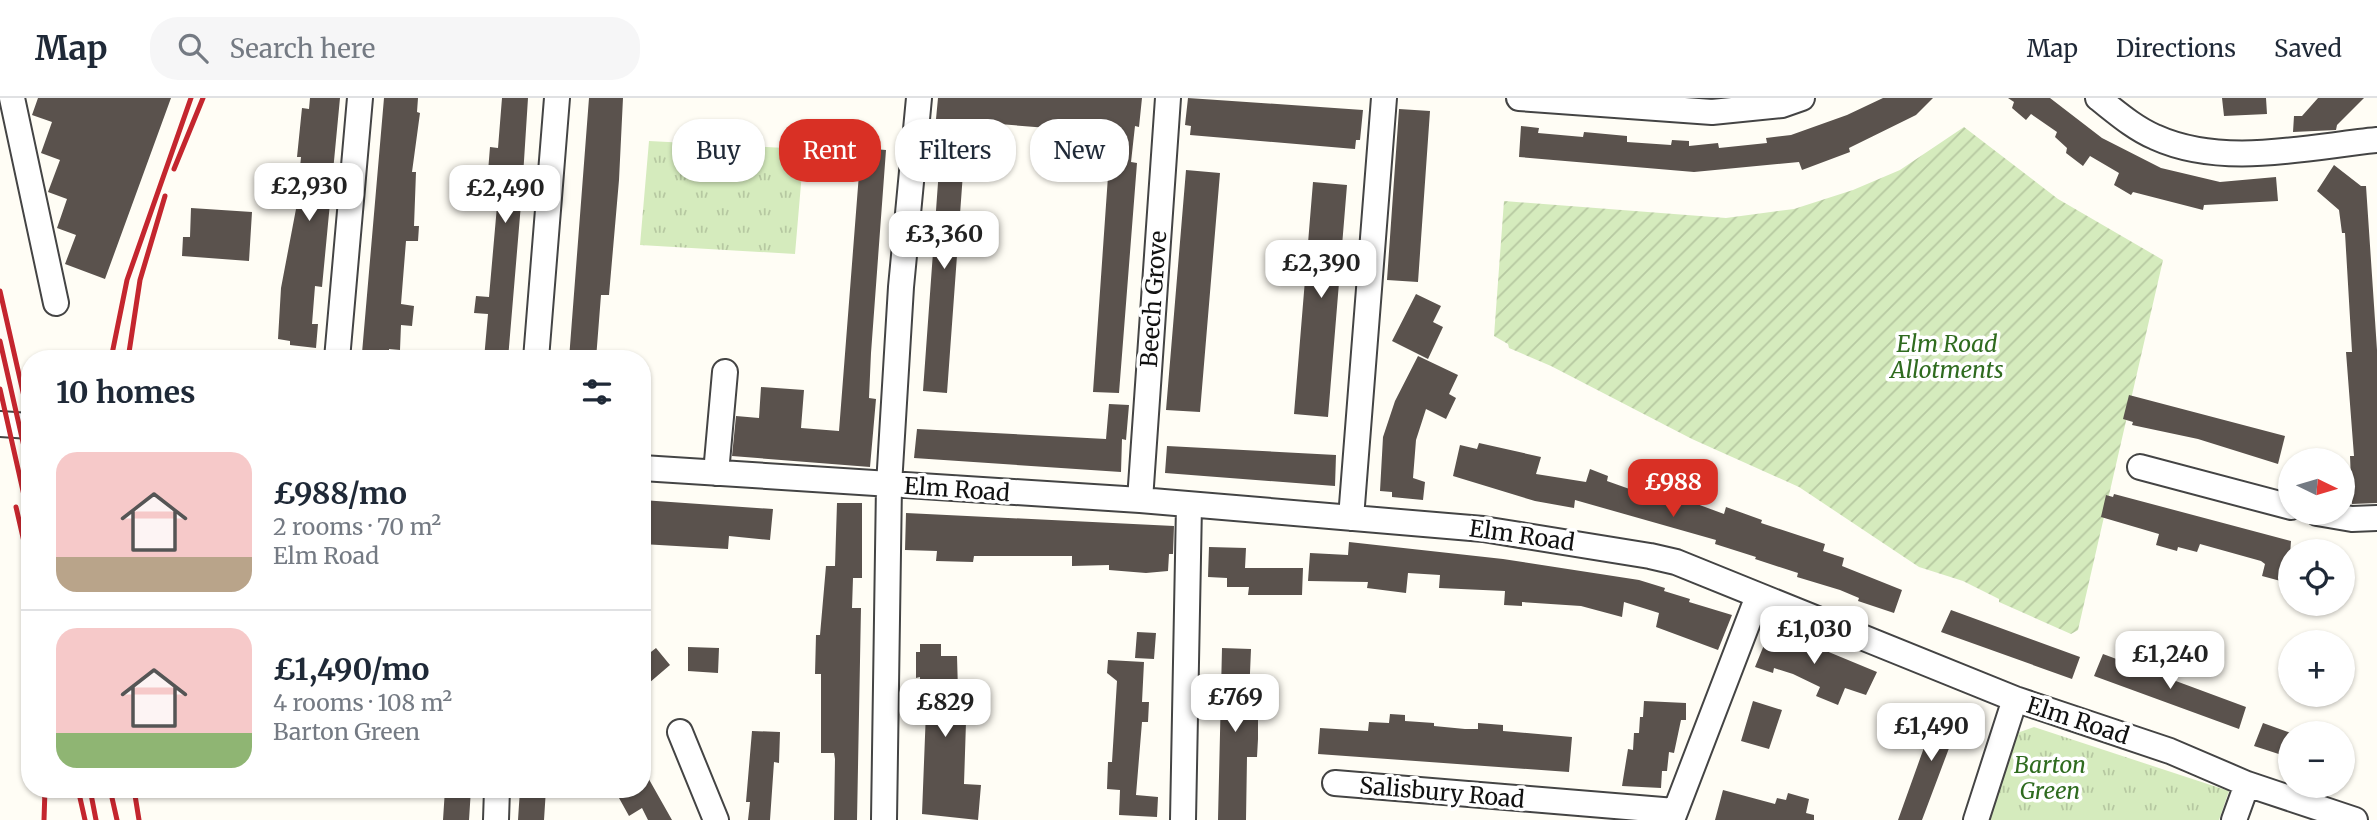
<!DOCTYPE html>
<meta charset="utf-8">
<style>
:root{--surface:#fff;--page:#f6f6f7;--text:#1f2937;--muted:#747a83;--line:#e0e1e3;--accent:#d93025}
body{margin:0;font-family:Merriweather,serif;background:var(--page);color:var(--text);height:100vh;display:flex;flex-direction:column;font-size:26px;white-space:nowrap}
*{box-sizing:border-box;margin:0}
p{font-size:23px;color:var(--muted)}
.icon{flex:none;width:38px;height:38px;fill:none;stroke:currentColor;stroke-width:2;stroke-linecap:round;stroke-linejoin:round}
.map{position:relative;flex:1;overflow:hidden}
.sheet{position:absolute;left:21px;top:252px;width:630px;height:448px;display:flex;flex-direction:column;background:var(--surface);border-radius:28px;box-shadow:0 2px 5px #0004}
.sheet>*{flex:none}
.hud{position:absolute;left:672px;top:21px;width:665px;height:63px;display:flex;gap:14px}
.needle{width:46px;rotate:95deg}
.controls{position:absolute;left:2278px;top:350px;display:grid;gap:14px}
.controls a{display:grid;place-items:center;width:77px;height:77px;border-radius:50%;background:var(--surface);box-shadow:0 2px 5px #0004;font-size:35px}
.price{position:absolute;translate:-50% -60px;padding:0 16px;border-radius:14px;background:#fff;color:#222;font-size:23px;line-height:46px;filter:drop-shadow(0 2px 4px #0008)}
.price::after{content:'';position:absolute;left:50%;top:42px;width:21px;height:16px;margin-left:-10px;background:inherit;clip-path:polygon(0 0,100% 0,50% 100%)}
.price.on{background:var(--accent);color:#fff}
ul{padding:0;list-style:none}
li{display:flex;align-items:center;gap:21px;height:175px;padding:0 35px}
li+li{border-top:2px solid var(--line)}
li span{display:grid;place-items:center;flex:none;width:196px;height:140px;border-radius:21px;color:#555}
li>.icon{margin-inline-start:auto}
span .icon{width:84px;height:84px;fill:#fffc;stroke-width:1}
li b{font-size:30px}
h2{display:flex;justify-content:space-between;align-items:center;height:84px;padding:0 35px;font-size:30px}
.pill{padding:0 24px;border-radius:28px;background:var(--surface);box-shadow:0 2px 5px #0004;font-size:24px;line-height:63px}
.pill.on{background:var(--accent);color:#fff}
header{display:flex;align-items:center;gap:42px;box-sizing:border-box;height:98px;padding:0 35px;background:var(--surface);border-bottom:2px solid var(--line)}
header strong{font-size:33px}
nav{display:flex;gap:38px;margin-inline-start:auto;font-size:24px}
.search{width:490px;height:63px;background:var(--page);display:flex;align-items:center;gap:18px;box-sizing:border-box;padding:0 24px;border-radius:28px;color:var(--muted);font-size:26px}
.map>svg:first-child{display:block}
</style>
<header>
<strong>Map</strong>
<div class="search"><svg class="icon" aria-label="search" viewBox="0 0 24 24"><circle cx="10" cy="10" r="6"/><path d="M15 15l6 6"/></svg>Search here</div>
<nav><a>Map</a><a>Directions</a><a>Saved</a></nav>
</header>
<div class="map">
<svg width="2377" height="722" viewBox="0 0 2377 722">
<defs>
<pattern id="park-tufts" width="24" height="20" patternUnits="userSpaceOnUse" patternTransform="scale(1.75)"><rect width="24" height="20" fill="#d5ebbd"/><path d="M3 7l-1-3M5 7V3M7 7l1-3M15 17l-1-3M17 17v-4M19 17l1-3" fill="none" stroke="#b6c8a1"/></pattern>
<pattern id="garden-furrows" width="10" height="10" patternUnits="userSpaceOnUse" patternTransform="scale(1.75)"><rect width="10" height="10" fill="#d5ebbd"/><path d="M-1 1l2-2M0 10L10 0M9 11l2-2" fill="none" stroke="#b6c8a1"/></pattern>
</defs>
<rect width="100%" height="100%" fill="#fffdf5"/>
<path fill="url(#park-tufts)" d="M649 43 804 51 795 156 640 147Z
M2034 629 2229 693 2219 722H1985L2017 635Z"/>
<path fill="url(#garden-furrows)" d="M1964 29 2058 101 2163 162 2078 532 2071 536 1999 504V501L1963 483 1919 469 1799 389 1692 341 1551 268 1509 250 1508 246 1494 238 1504 103 1726 120 1794 111 1853 92 1900 72Z"/>
<path fill="#5a524d" d="M38 0H171L105 181 65 166 76 137 57 130 67 101 48 94 60 62 41 55 52 24 32 17Z
M310 0H340L322 189 315 188 312 226H318L316 250 290 247V243L278 241 281 190 296 111 301 59H297L302 10 309 11Z
M384 0H418L417 14 420 15 412 74H416L414 128H419L418 143H406L401 206 414 208 412 228 401 227 400 252 389 251V257L362 255Z
M502 0H528L522 94 508 261H484L488 216 474 215 476 198 489 199 497 108 487 107V86L490 49 498 50Z
M589 0H623L619 82 609 197H601L596 261H569Z
M938 0H1142L1139 29 1135 28 1131 64 1137 65 1119 295 1093 294 1111 35 936 21Z
M1188 0 1363 12 1360 42H1356L1355 51 1190 37 1191 28 1185 27Z
M1883 0H1933L1916 17 1849 50 1850 54 1802 72 1799 64 1694 74 1519 59 1521 28 1539 30 1538 35 1583 39 1584 34 1627 38V44L1671 47 1672 42 1689 43V48L1718 45 1719 50 1767 45 1766 40 1791 37 1847 17Z
M2008 0H2050L2102 40 2161 70 2220 84 2276 79 2278 103 2204 107 2203 112 2133 94 2131 97 2114 87 2119 75 2090 58 2083 68 2066 55 2067 50 2055 39 2057 34 2031 16 2026 22 2012 10 2014 4Z
M2222 0H2266L2267 16 2224 18Z
M2318 0H2364L2337 27 2336 32 2293 34 2294 18H2302Z
M1399 11 1430 13 1418 184 1387 182Z
M861 50 886 52 871 255 869 300 876 301 870 369 732 358 736 318 759 320 761 289 804 292 801 330 839 333Z
M971 51 963 75 947 295 923 293 940 57Z
M2334 67 2361 88H2366L2377 252V405L2352 406 2350 358H2354L2346 254H2352L2345 135H2342L2339 112 2317 93Z
M1186 72 1220 75 1200 314 1166 312Z
M1313 84 1347 87 1328 319 1294 316Z
M191 110 252 114 249 163 182 158 183 139H190Z
M1416 196 1441 208 1433 224 1443 229 1428 261 1392 243Z
M1418 258 1458 277 1449 296 1456 300 1446 321 1426 311 1416 342 1413 380 1425 384 1423 402 1392 399V394L1380 393 1383 339 1395 303Z
M2129 297 2285 338 2278 366 2198 341 2132 327 2133 324 2123 321Z
M1109 306 1129 307 1126 342 1122 341 1121 374 914 360 917 331 1106 341Z
M1479 345 1541 359 1536 376 1586 384 1590 371 1608 378 1607 383 1652 399 1658 382 1672 387 1670 396 1724 416 1726 409 1762 422 1761 425 1825 446 1823 453 1844 460 1842 468 1902 492 1894 515 1858 503 1859 500 1840 492 1797 479 1798 475 1755 461 1756 459 1715 446 1716 442 1575 402 1574 410 1535 403 1453 378 1460 347 1477 351Z
M1167 348 1336 357 1335 388 1165 375Z
M2114 396 2291 443 2288 485 2262 478 2265 466 2261 463 2200 446 2197 454 2178 449 2177 453 2156 447 2159 436 2101 419 2106 397 2113 399Z
M642 402 773 411 770 442 729 438 728 451 642 446Z
M837 405H862V480H853L852 510H861L857 722H834L835 661 834 655H821V576H815L816 537H820L826 468H835Z
M906 415 1174 428 1173 456H1169L1168 473 1146 475 1109 472V467L1072 468V458H974L973 464 936 463 937 453 905 452Z
M1349 444 1503 461 1639 482 1665 490 1664 493 1690 501 1689 504 1732 517 1718 552 1656 529 1659 515 1624 504 1622 519 1581 508 1522 504V508L1504 507 1505 493 1439 490 1440 477 1408 475 1406 495 1367 490 1368 484 1308 483 1310 455 1348 457Z
M1209 449 1246 450 1245 470H1303L1302 497H1248L1249 489H1227V480L1208 479Z
M1951 512 2080 559 2072 581 1941 534Z
M1771 530 1877 574 1866 597 1845 590 1838 607 1816 598 1820 589 1793 576 1774 570 1773 575 1755 569Z
M1137 534 1156 535 1154 561 1135 560Z
M920 546H941V558H957L958 593H967L964 686 981 687 978 722 922 716 927 587H920V579L916 580V554H920Z
M688 549 719 550 718 575 688 573Z
M656 550 670 567 642 591V561Z
M1222 550 1251 551 1248 622H1258V641L1257 659H1247L1246 722H1218Z
M2103 556 2246 609 2239 631 2094 578Z
M1108 562 1144 564 1142 604H1149L1148 624H1142L1136 697 1158 699 1157 719 1119 717 1120 692 1107 691 1108 664H1112L1117 583 1107 575Z
M1644 603 1686 605V622H1681L1674 655 1669 654 1667 673H1662L1661 690 1622 688 1628 651 1633 652 1634 635H1639L1640 619H1643Z
M1753 603 1782 612 1769 651 1741 643Z
M1940 605 1963 613 1922 722H1898Z
M1390 616 1405 617V623L1434 625V628L1465 631H1478V625L1503 627V633L1572 639 1569 674 1318 656 1320 630 1368 633 1369 624 1389 625Z
M2263 625 2291 635V660L2254 648Z
M752 633 780 634 779 665 774 664 770 722H748L750 704H746Z
M642 669 672 722H648L642 710 629 718 614 691H642Z
M445 691H471L469 722H443Z
M520 691H546L544 722H518Z
M1723 692 1775 706 1777 700 1786 702 1788 695 1809 701 1806 715 1814 717V722H1715Z"/>
<g fill="none" stroke-linecap="round" stroke-linejoin="round">
<g stroke="#444" stroke-width="28">
<path id="minor" d="M12 0 56 205
M1519 0 1712 14 1782 7 1802 0
M2098 0C2116 14 2134 30 2155 39 2223 70 2306 49 2377 42
M337 261 360 0
M536 261 557 0
M0 326 30 328
M2140 369 2291 409
M642 370 1140 402 1483 431 1650 458 1676 464 2015 601 2170 653 2247 686 2355 722
M716 375 725 274
M1140 402 1168 0
M2317 415 2352 421 2377 420
M1351 420 1384 0
M680 634 716 722
M1335 685 1675 713
M496 722 497 691
M884 722 889 387 901 189 919 0
M1183 722 1189 407
M1672 722 1758 498
M1976 722 2015 601
M2234 722 2247 686"/>
</g>
<use href="#minor" stroke="#fff" stroke-width="24"/>
<path stroke="#c4262e" stroke-width="5" d="M174 71 203 0
M0 193 30 325
M0 243 30 375
M111 261 127 182 191 0
M128 261 140 182 165 98
M0 291 30 424
M16 409 30 470
M78 691 85 722
M90 691 96 722
M110 691 117 722
M134 691 139 722
M44 722 45 691"/>
</g>
<g text-anchor="middle" dominant-baseline="central" stroke-width="7" stroke-linejoin="round" paint-order="stroke">
<g font-size="23" fill="#111" stroke="#fff">
<text transform="translate(1153 201) rotate(-86)">Beech Grove</text>
<text transform="translate(957 391) rotate(4)">Elm Road</text>
<text transform="translate(1522 437) rotate(8)">Elm Road</text>
<text transform="translate(2078 622) rotate(18)">Elm Road</text>
<text transform="translate(1442 694) rotate(5)">Salisbury Road</text>
</g>
<g font-size="23" font-style="italic" fill="#2f6b1f" stroke="#fff">
<text x="1947" y="245">Elm Road<tspan x="1947" dy="26">Allotments</tspan></text>
<text x="2050" y="666">Barton<tspan x="2050" dy="26">Green</tspan></text>
</g>
</g>
</svg>
<div class="controls">
<a><svg class="needle" viewBox="-14 -14 28 28"><path d="M0-13l5 13h-10z" fill="#e53935"/><path d="M0 13l5-13h-10z" fill="#747a83"/></svg></a>
<a><svg class="icon" aria-label="locate" viewBox="0 0 24 24"><circle cx="12" cy="12" r="6"/><path d="M12 2v4M12 18v4M2 12h4M18 12h4"/></svg></a>
<a>+</a>
<a>−</a>
</div>
<b class="price" style="left:309px;top:125px">£2,930</b>
<b class="price" style="left:505px;top:127px">£2,490</b>
<b class="price" style="left:944px;top:173px">£3,360</b>
<b class="price" style="left:1321px;top:202px">£2,390</b>
<b class="price on" style="left:1673px;top:421px">£988</b>
<b class="price" style="left:1814px;top:568px">£1,030</b>
<b class="price" style="left:2170px;top:593px">£1,240</b>
<b class="price" style="left:1235px;top:636px">£769</b>
<b class="price" style="left:945px;top:641px">£829</b>
<b class="price" style="left:1931px;top:665px">£1,490</b>
<div class="hud">
<a class="pill">Buy</a>
<a class="pill on">Rent</a>
<a class="pill">Filters</a>
<a class="pill">New</a>
</div>
<section class="sheet">
<h2>10 homes<svg class="icon" aria-label="filters" viewBox="0 0 24 24"><path d="M4 7h16M4 17h16"/><circle cx="9" cy="7" r="2"/><circle cx="15" cy="17" r="2"/></svg></h2>
<ul>
<li><span style="background:linear-gradient(#f6c9c9 75%,#b9a48a 0)"><svg class="icon" aria-label="home" viewBox="0 0 24 24"><path d="M3 11l9-7 9 7M6 9v11h12V9"/></svg></span><div><b>£988/mo</b><p>2 rooms · 70 m²</p><p>Elm Road</p></div></li>
<li><span style="background:linear-gradient(#f6c9c9 75%,#8fb573 0)"><svg class="icon" aria-label="home" viewBox="0 0 24 24"><path d="M3 11l9-7 9 7M6 9v11h12V9"/></svg></span><div><b>£1,490/mo</b><p>4 rooms · 108 m²</p><p>Barton Green</p></div></li>
</ul>
</section>
</div>
